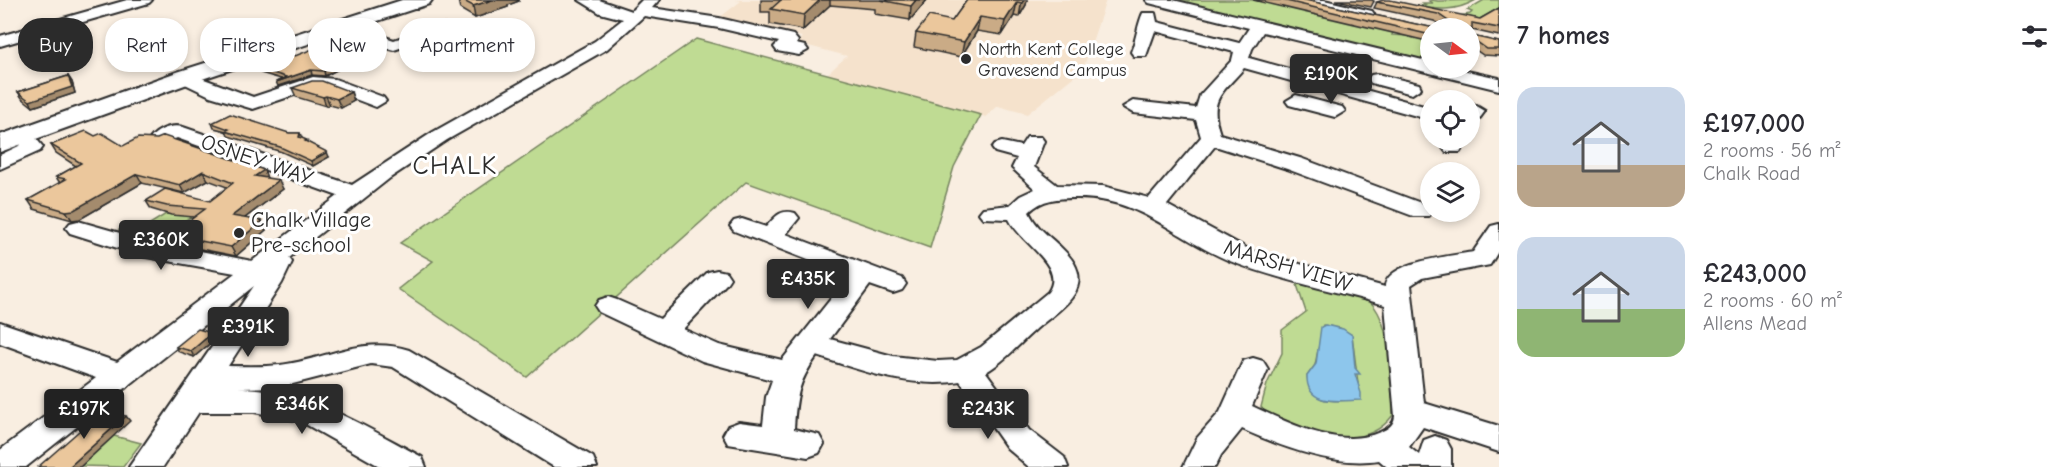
<!DOCTYPE html>
<meta charset="utf-8">
<style>
:root{--surface:#fff;--page:#f2f2f3;--text:#2b2b33;--muted:#7c7c81;--accent:#2b2b2b}
body{margin:0;font-family:"Comic Neue",sans-serif;background:var(--page);color:var(--text);height:100vh;display:flex;flex-direction:column;font-size:22px;white-space:nowrap}
*{box-sizing:border-box;margin:0}
p{font-size:20px;color:var(--muted)}
.icon{flex:none;width:33px;height:33px;fill:none;stroke:currentColor;stroke-width:2;stroke-linecap:round;stroke-linejoin:round}
.map{position:relative;flex:1;overflow:hidden}
.panel{display:flex;flex-direction:column;background:var(--surface);width:570px}
.panel>*{flex:none}
.banner{position:absolute;left:18px;top:18px;width:570px;height:54px;display:flex;gap:12px}
.needle{width:39px;rotate:105deg}
.buttons{position:absolute;left:1420px;top:18px;display:grid;gap:12px}
.buttons a{display:grid;place-items:center;width:60px;height:60px;border-radius:50%;background:var(--surface);box-shadow:0 3px 9px #0003;font-size:30px}
.price{position:absolute;translate:-50% -51px;padding:0 14px;border-radius:6px;background:var(--accent);color:#fff;font-size:20px;line-height:39px;filter:drop-shadow(0 2px 3px #0008)}
.price::after{content:'';position:absolute;left:50%;top:36px;width:18px;height:14px;margin-left:-9px;background:inherit;clip-path:polygon(0 0,100% 0,50% 100%)}
.price.on{background:#222;color:#fff}
ul{padding:0;list-style:none}
li{display:flex;align-items:center;gap:18px;height:150px;padding:0 18px}
li span{display:grid;place-items:center;flex:none;width:168px;height:120px;border-radius:18px;color:#555}
li>.icon{margin-inline-start:auto}
span .icon{width:72px;height:72px;fill:#fffc;stroke-width:1}
li b{font-size:26px}
h2{display:flex;justify-content:space-between;align-items:center;height:72px;padding:0 18px;font-size:26px}
.tag{padding:0 21px;border-radius:24px;background:var(--surface);box-shadow:0 3px 9px #0003;font-size:21px;line-height:54px}
.tag.on{background:var(--accent);color:#fff}
main{display:flex;flex:1;min-height:0}
.map>svg:first-child{display:block}
</style>
<main>
<div class="map">
<svg width="1499" height="467" viewBox="0 0 1499 467">
<rect width="100%" height="100%" fill="#f9eee1"/>
<filter id="ink" filterUnits="userSpaceOnUse"><feTurbulence type="fractalNoise" baseFrequency=".0167" numOctaves="2"/><feDisplacementMap in="SourceGraphic" scale="12" xChannelSelector="R" yChannelSelector="G"/><feConvolveMatrix kernelMatrix="1 2 1 2 8 2 1 2 1" color-interpolation-filters="sRGB"/></filter>
<g filter="url(#ink)">
<path fill="#f5e2cc" d="M735 0H1106L1083 69 1027 114 998 106 986 117 823 78 847 56 797 43 802 37 719 18 741 1Z"/>
<path fill="#bfdb93" stroke="#75835f" stroke-width="1.5" fill-rule="evenodd" d="M1172 0H1255L1393 32 1392 35 1409 36 1431 42V63Z
M1432 0 1438 1 1476 0C1455 12 1438 10 1414 6L1426 5 1423 3H1433L1429 1Z
M1484 0H1499V11L1486 20 1459 16 1470 14 1472 12 1467 10Z
M696 39 981 115 954 167 930 248 746 182 527 377 398 289 433 261 400 243Z
M166 214 194 215 155 240 119 230 122 228 137 232Z
M1295 279 1369 301C1393 321 1391 386 1393 415 1368 449 1326 437 1293 425 1281 420 1268 418 1261 407L1267 384 1282 353V330L1306 312ZM1323 325 1340 328 1352 335 1360 399C1337 400 1312 409 1307 376L1315 365Z
M114 436 141 443 123 467 81 466Z"/>
<path fill="#8dc6ec" stroke="#66889f" stroke-width="1.5" d="M1325 325 1343 329 1352 335 1355 368 1360 374H1355L1361 393V400C1343 400 1306 408 1307 376L1316 364 1321 327Z"/>
<g fill="none" stroke-linecap="round" stroke-linejoin="round">
<g stroke="#2b2b2b" stroke-width="4">
<path id="minor" d="M127 0H152L149 3 0 46V36Z
M579 0H599L631 11 642 0H659L652 8 719 18 793 35 798 41 796 44 805 46 808 50 799 55 777 51 774 47 779 42 719 28 644 16 607 49 447 140 390 178 289 258 292 262 282 283 228 366C245 366 263 367 280 365 325 360 362 335 409 350L593 457 597 467H554L393 367 371 364 281 387 237 388C306 388 363 426 422 457L426 467H381L300 421 254 412H199L163 467H129L254 286 26 467H0V450L96 378 0 343V322L117 362 235 273 146 257 70 233 66 228 70 223 78 221 148 241 252 261 338 196 177 138 160 145 153 143 150 139C157 129 172 124 183 127L352 185 433 132 595 41 623 19 600 13Z
M1146 0H1173L1431 62V68H1453L1499 78V90L1263 32 1252 49 1249 58 1431 108V120L1244 68C1222 94 1208 98 1220 134L1303 159 1429 206 1432 212 1429 216H1413L1287 169 1215 146 1167 205 1252 251 1385 287C1386 261 1453 256 1473 252L1491 226 1499 224V250L1490 265 1422 278 1411 285 1424 403 1499 426V452L1423 427 1409 447 1419 455 1424 440 1435 436 1446 440 1451 449V467H1387L1379 460C1335 467 1281 447 1242 429L1221 455 1215 467H1183L1197 438 1220 412 1243 361 1253 358 1263 361 1268 369 1252 406C1289 423 1340 450 1380 432 1388 429 1394 425 1395 416L1385 305C1335 291 1283 281 1235 263 1177 241 1142 197 1076 198 1058 198 1042 199 1029 212 1039 234 1062 243 1074 263 1092 295 1053 313 1034 331 1018 345 1005 361 986 372L1029 430 1064 457 1068 467H1029L1007 448 960 381C912 389 862 371 817 356 798 382 796 397 794 429L819 435 824 444 819 453 808 457 728 444 723 435 728 426 739 422 763 425 766 397 772 380 702 361 599 312 595 306 599 300 608 297 617 300 660 319 708 272 717 270 726 272 730 278 726 284 683 329 719 345 782 360 849 276 734 231 730 226 734 221 742 219 766 227C776 216 781 209 795 213L799 218 786 234 902 278 906 284 902 290 893 293 870 285 830 339 893 356 938 361 957 360 981 347 1048 292C1067 266 1020 243 1009 219L983 218 979 213 983 208 1010 205 1020 196 1035 189 1012 168 1017 158 995 152 992 148 995 144 1002 142 1021 146 1027 137H1041L1044 141 1034 167 1057 185 1103 186 1149 198 1201 137 1196 120 1133 113 1123 107 1133 101 1196 108 1200 95 1232 60 1234 52 1155 31 1146 56H1134L1131 52C1136 40 1138 23 1143 13H1155L1157 22 1239 43 1249 28 1149 3Z
M1296 0H1324L1372 11 1374 14 1366 19 1299 3Z
M343 19 370 32 394 40 440 24 477 32 479 36 471 41 441 34 394 50 358 40 335 24Z
M185 72 253 97 313 77 335 79 383 97 386 101 376 107 326 88H315L253 109 210 96 179 81 176 77Z
M1377 74 1419 84 1421 88 1412 94 1371 83 1368 79 1371 75Z
M1296 95 1342 107 1345 111 1335 117 1289 105 1286 101Z
M1475 105 1485 111 1477 122 1470 124V106Z
M23 129 30 131 43 147 40 151 0 169V155L21 145 13 135 16 131Z
M1447 140H1467L1460 152H1446L1443 148Z"/>
</g>
<g stroke="#2b2b2b" stroke-width="4">
<path id="major" d="M402 0H432L429 4 193 82 0 152V135L177 72Z"/>
</g>
<use href="#minor" fill="#fff" fill-rule="evenodd"/>
<use href="#major" fill="#fff" fill-rule="evenodd"/>
</g>
<path fill="#caab86" stroke="#2b2b2b" stroke-width="1.5" d="M458 0H519V1L508 5V7L475 18 460 9Z
M761 0H927L910 20 875 14V9L830 5 803 30 770 24V12H761Z
M967 0H1027L1026 5 1019 17 1014 16 1002 35 977 31 961 57 914 47 916 33 952 21Z
M1253 0H1305L1434 28 1438 23 1434 21 1374 8 1377 2 1480 19 1499 8V36L1472 30V36L1499 42V56L1483 55 1470 46V28H1431V42Z
M1336 0H1372L1374 1 1371 7Z
M295 56 362 57 325 76 312 75 278 86 281 79 261 73 259 69Z
M68 76 72 82 75 93 33 107 22 98 18 92Z
M292 88 351 92 354 101 341 108 330 105 326 106 296 97Z
M212 123 289 133H300L302 138 329 157 313 166 282 152 228 136 226 131 214 128Z
M95 136 123 146 264 170 267 178 283 189 245 218 266 230 236 256 175 244 170 235 194 217 171 215 151 209 146 201H210L227 187 208 180 184 193 142 183 80 219 72 220 34 209 28 200 60 183 56 177 76 166 56 153 51 145Z
M212 333 215 338 214 340 194 357 179 352 176 347Z"/>
<path fill="#a48b6d" stroke="#2b2b2b" stroke-width="1.5" d="M492 0H519V1L508 5V7L475 18 473 6Z
M820 0H830V5L803 30 804 15Z
M916 0H927L910 20 911 6Z
M1022 0H1027L1026 5 1019 17Z
M1017 2 1014 16 1002 35 1005 21Z
M980 17 977 31 961 57 964 42Z
M360 53 362 57 325 76 324 71Z
M311 70 312 75 278 86 276 82Z
M68 76 72 82 75 93 33 107 30 101Z
M351 92 354 101 341 108 337 99Z
M326 96 330 105 326 106 323 97Z
M327 152 329 157 313 166 311 161Z
M264 170 267 179 255 176Z
M203 171 208 180 184 193 180 185Z
M137 174 142 183 80 219 72 220 66 211Z
M279 180 283 189 237 224 232 216Z
M262 221 266 230 236 256 231 247Z
M212 333 215 338 214 340 194 357 191 351Z
M126 416 130 421 80 467H69Z"/>
<path fill="#ebc79c" stroke="#2b2b2b" stroke-width="1.5" d="M462 0H492L473 6Z
M781 0H820L804 15 771 9Z
M880 0H916L911 6Z
M967 0H1024L1022 3 1017 2 1005 21 980 17 964 42 916 33 929 16 952 21Z
M1282 0H1305L1434 28 1437 24 1448 21 1438 14 1377 2 1383 0H1390L1480 19 1499 8V28L1472 23V36L1499 42V49H1487L1470 37V28H1431V35Z
M328 43 360 53 324 71 311 70 276 82 286 77 259 69 290 54 295 56Z
M68 76 72 87 30 101 18 92Z
M312 81H322L351 92 337 99 326 96 323 97 292 88Z
M230 114 289 133H300L299 137 307 140 305 141 327 152 311 161 280 147 225 131 229 129 212 123Z
M86 131 95 136 102 133 123 146 138 138 157 139 164 136 264 170 255 176 279 180 232 216 262 221 231 247 170 235 205 209 167 206 146 201 165 189 210 201 233 183 203 171 180 185 137 174 74 210 66 211 28 200 66 179 56 177 81 163 51 145Z
M198 329 212 333 191 351 176 347Z
M103 410 126 416 69 467H38Z"/>
</g>
<g fill="#2b2b2b" stroke="#fff" stroke-width="2">
<circle cx="966" cy="59" r="6"/>
<circle cx="239" cy="233" r="6"/>
</g>
<g text-anchor="middle" dominant-baseline="central" stroke-width="6" stroke-linejoin="round" paint-order="stroke">
<g font-size="18" fill="#2b2b2b" stroke="#fff" text-anchor="start">
<text x="978" y="49">North Kent College<tspan x="978" dy="21">Gravesend Campus</tspan></text>
</g>
<g font-size="22" fill="#2b2b2b" stroke="#fff">
<text transform="translate(257 160) rotate(19)">OSNEY WAY</text>
<text transform="translate(1288 266) rotate(17)">MARSH VIEW</text>
</g>
<g font-size="22" fill="#2b2b2b" stroke="#fff" text-anchor="start">
<text x="251" y="220">Chalk Village<tspan x="251" dy="25">Pre-school</tspan></text>
</g>
<g font-size="26" letter-spacing="1.5" fill="#2b2b2b" stroke="#fff">
<text x="455" y="166">CHALK</text>
</g>
</g>
</svg>
<div class="buttons">
<a><svg class="needle" viewBox="-14 -14 28 28"><path d="M0-13l5 13h-10z" fill="#e53935"/><path d="M0 13l5-13h-10z" fill="#7c7c81"/></svg></a>
<a><svg class="icon" aria-label="locate" viewBox="0 0 24 24"><circle cx="12" cy="12" r="6"/><path d="M12 2v4M12 18v4M2 12h4M18 12h4"/></svg></a>
<a><svg class="icon" aria-label="layers" viewBox="0 0 24 24"><path d="M12 4l9 5-9 5-9-5zM3 14l9 5 9-5"/></svg></a>
</div>
<b class="price" style="left:1331px;top:105px">£190K</b>
<b class="price" style="left:161px;top:271px">£360K</b>
<b class="price" style="left:808px;top:310px">£435K</b>
<b class="price" style="left:248px;top:358px">£391K</b>
<b class="price" style="left:302px;top:435px">£346K</b>
<b class="price on" style="left:84px;top:440px">£197K</b>
<b class="price" style="left:988px;top:440px">£243K</b>
<div class="banner">
<a class="tag on">Buy</a>
<a class="tag">Rent</a>
<a class="tag">Filters</a>
<a class="tag">New</a>
<a class="tag">Apartment</a>
</div>
</div>
<section class="panel">
<h2>7 homes<svg class="icon" aria-label="filters" viewBox="0 0 24 24"><path d="M4 7h16M4 17h16"/><circle cx="9" cy="7" r="2"/><circle cx="15" cy="17" r="2"/></svg></h2>
<ul>
<li><span style="background:linear-gradient(#c9d6e8 65%,#b9a48a 0)"><svg class="icon" aria-label="home" viewBox="0 0 24 24"><path d="M3 11l9-7 9 7M6 9v11h12V9"/></svg></span><div><b>£197,000</b><p>2 rooms · 56 m²</p><p>Chalk Road</p></div></li>
<li><span style="background:linear-gradient(#c9d6e8 60%,#8fb573 0)"><svg class="icon" aria-label="home" viewBox="0 0 24 24"><path d="M3 11l9-7 9 7M6 9v11h12V9"/></svg></span><div><b>£243,000</b><p>2 rooms · 60 m²</p><p>Allens Mead</p></div></li>
</ul>
</section>
</main>
